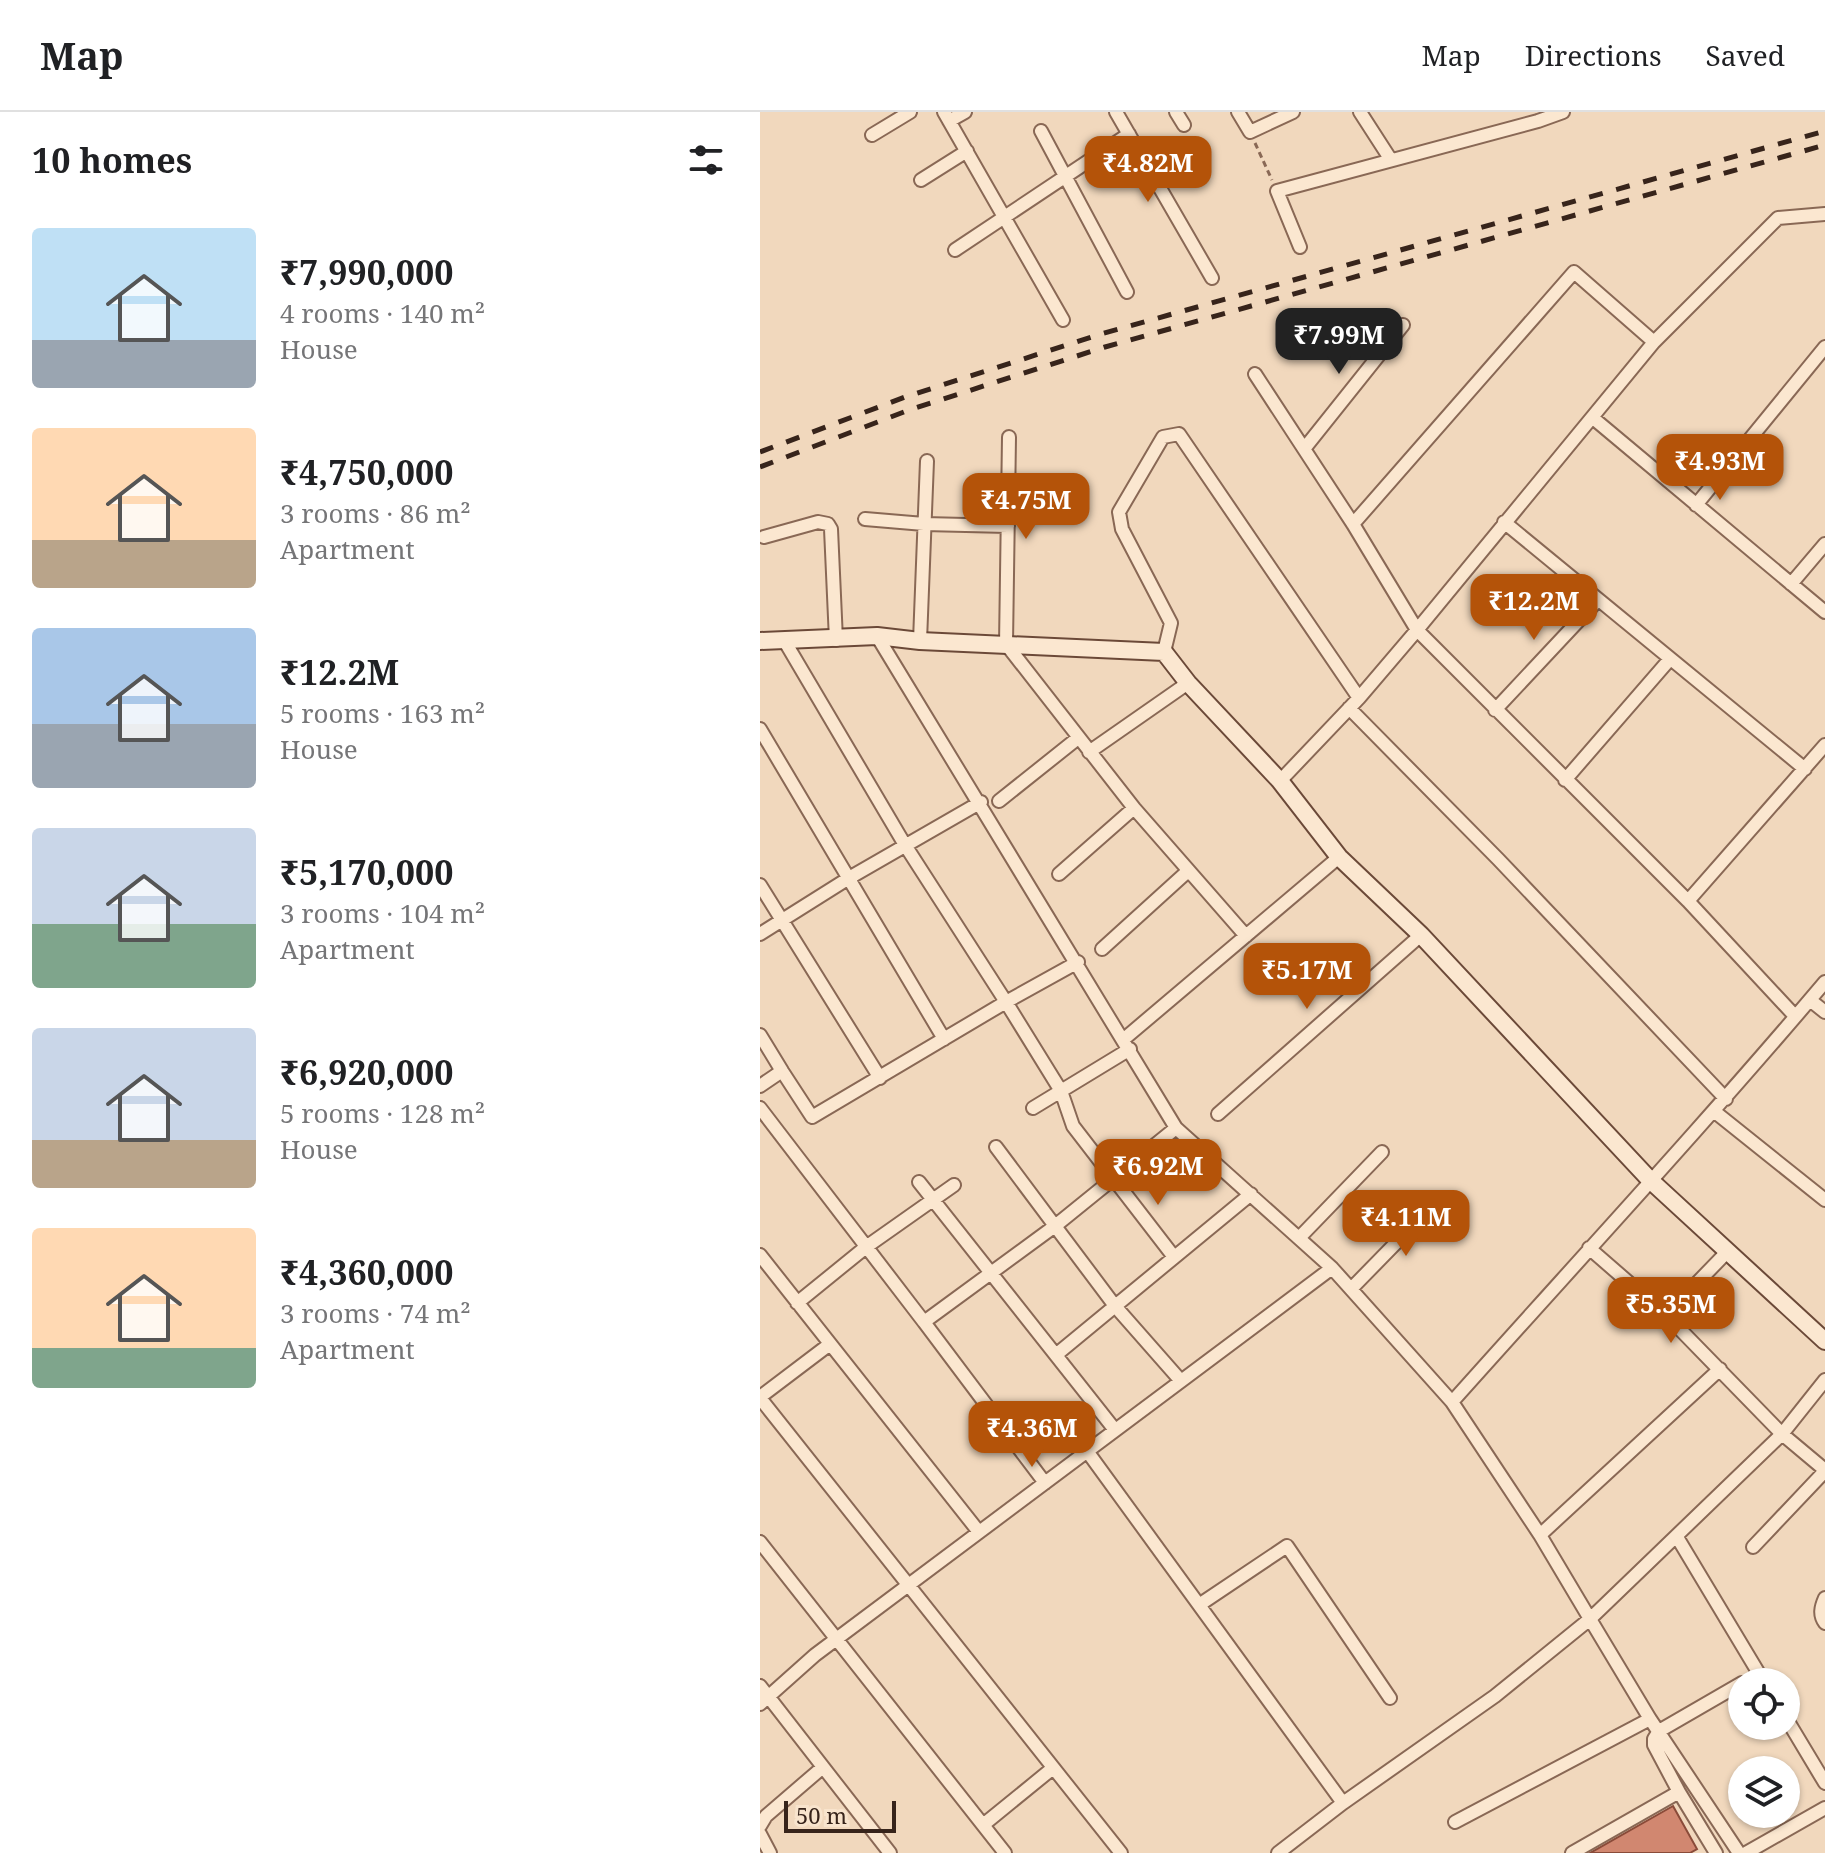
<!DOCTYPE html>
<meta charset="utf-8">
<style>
:root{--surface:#fff;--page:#f2f2f2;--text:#202124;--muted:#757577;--line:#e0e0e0;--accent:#b45309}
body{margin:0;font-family:"Noto Serif",serif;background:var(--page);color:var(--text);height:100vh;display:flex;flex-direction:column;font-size:30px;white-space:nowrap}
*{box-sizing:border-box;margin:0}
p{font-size:26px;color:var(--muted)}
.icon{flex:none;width:44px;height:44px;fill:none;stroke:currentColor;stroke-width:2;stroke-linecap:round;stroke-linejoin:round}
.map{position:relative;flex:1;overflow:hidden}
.sheet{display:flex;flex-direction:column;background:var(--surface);width:760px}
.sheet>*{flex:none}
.buttons{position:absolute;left:968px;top:1556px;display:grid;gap:16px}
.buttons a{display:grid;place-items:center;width:72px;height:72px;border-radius:50%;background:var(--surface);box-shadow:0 2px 6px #0004;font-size:40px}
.scale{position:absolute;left:24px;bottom:20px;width:112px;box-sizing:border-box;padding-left:8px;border:4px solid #37241b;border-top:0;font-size:22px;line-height:28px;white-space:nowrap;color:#37241b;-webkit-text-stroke:6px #f8e4cd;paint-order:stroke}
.price{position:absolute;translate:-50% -68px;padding:0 18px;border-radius:16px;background:var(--accent);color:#fff;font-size:26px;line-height:52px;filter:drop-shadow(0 2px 4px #0008)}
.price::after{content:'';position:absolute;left:50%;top:48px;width:24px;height:18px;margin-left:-12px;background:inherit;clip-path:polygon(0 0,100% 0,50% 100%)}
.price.current{background:#222;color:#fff}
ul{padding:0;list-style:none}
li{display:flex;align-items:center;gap:24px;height:200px;padding:0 32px}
li span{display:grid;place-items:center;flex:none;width:224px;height:160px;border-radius:8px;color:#555}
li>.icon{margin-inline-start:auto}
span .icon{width:96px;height:96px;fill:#fffc;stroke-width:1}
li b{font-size:34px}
h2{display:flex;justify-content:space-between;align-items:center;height:96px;padding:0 32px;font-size:34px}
header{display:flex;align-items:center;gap:48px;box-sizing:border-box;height:112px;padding:0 40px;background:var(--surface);border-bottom:2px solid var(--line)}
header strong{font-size:38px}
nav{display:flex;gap:44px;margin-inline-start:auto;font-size:28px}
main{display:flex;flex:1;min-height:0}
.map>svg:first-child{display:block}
</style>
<header>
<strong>Map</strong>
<nav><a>Map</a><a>Directions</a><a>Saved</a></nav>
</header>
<main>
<section class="sheet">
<h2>10 homes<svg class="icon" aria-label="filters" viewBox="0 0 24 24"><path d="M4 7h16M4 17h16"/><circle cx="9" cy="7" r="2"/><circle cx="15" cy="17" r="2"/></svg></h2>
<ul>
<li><span style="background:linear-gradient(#bfe0f5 70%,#9aa5b1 0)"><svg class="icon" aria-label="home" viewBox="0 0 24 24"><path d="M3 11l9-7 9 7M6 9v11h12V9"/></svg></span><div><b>₹7,990,000</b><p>4 rooms · 140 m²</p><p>House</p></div></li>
<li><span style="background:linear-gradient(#ffd9b3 70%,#b9a48a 0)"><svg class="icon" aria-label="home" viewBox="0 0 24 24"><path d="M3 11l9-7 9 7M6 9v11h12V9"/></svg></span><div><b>₹4,750,000</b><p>3 rooms · 86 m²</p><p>Apartment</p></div></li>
<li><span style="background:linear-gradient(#a9c7e8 60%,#9aa5b1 0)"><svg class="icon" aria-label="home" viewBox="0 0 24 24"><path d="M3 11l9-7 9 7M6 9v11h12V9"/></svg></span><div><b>₹12.2M</b><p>5 rooms · 163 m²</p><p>House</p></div></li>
<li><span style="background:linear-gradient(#c9d6e8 60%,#7fa58c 0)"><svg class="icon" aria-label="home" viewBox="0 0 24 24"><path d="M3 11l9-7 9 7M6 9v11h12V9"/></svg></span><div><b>₹5,170,000</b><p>3 rooms · 104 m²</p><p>Apartment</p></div></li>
<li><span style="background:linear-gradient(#c9d6e8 70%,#b9a48a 0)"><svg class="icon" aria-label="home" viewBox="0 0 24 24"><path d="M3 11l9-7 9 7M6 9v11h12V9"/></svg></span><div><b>₹6,920,000</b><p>5 rooms · 128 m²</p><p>House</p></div></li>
<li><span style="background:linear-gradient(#ffd9b3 75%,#7fa58c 0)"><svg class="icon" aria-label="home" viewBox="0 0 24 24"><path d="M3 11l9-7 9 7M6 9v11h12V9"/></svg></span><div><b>₹4,360,000</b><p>3 rooms · 74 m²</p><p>Apartment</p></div></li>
</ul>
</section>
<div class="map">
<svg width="1065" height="1741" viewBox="0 0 1065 1741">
<rect width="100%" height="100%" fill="#f1d8bd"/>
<path fill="#d18770" stroke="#8a4b39" stroke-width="2" d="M913 1694 937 1737 930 1741H830Z"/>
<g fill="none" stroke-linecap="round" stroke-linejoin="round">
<g stroke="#896855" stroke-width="16">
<path id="street" d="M184 0 303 208
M356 0 452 166
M416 0 424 13
M478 0 490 20 533 0
M600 0 631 48
M189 9 205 0
M281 19 367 180
M112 23 150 0
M161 68 207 39
M540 135 517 79 778 9 803 0
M195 138 369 22
M495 262 593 412 657 518 928 789 1034 903
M833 306 1065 500
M249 325 246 532 374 696 486 824
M544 337 643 213
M936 393 1065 235
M105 407 164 412 248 414
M744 410 1045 657
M593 412 814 160 894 230
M4 425 58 410 68 412 71 417 76 528
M1031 472 1065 432
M117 524 416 1016 572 1156 692 1290 780 1423 830 1507 1022 1322 1065 1268
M24 528 145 733 246 890 318 850
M160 529 167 349
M404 540 411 511 362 417 359 400 403 325 419 322 599 586
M589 596 738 747 966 987
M735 598 838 488
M0 617 184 927
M329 640 428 571
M805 668 910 547
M520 669 599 586 657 518 894 230 1018 106 1065 102
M239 689 318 626
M299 762 374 696
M0 773 120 966
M928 789 1065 633
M0 822 89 766 221 690
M342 837 428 759
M1050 888 1065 900
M0 923 22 959
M364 927 579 745
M0 974 22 959 52 1005 246 890 301 979 313 1014 414 1145
M0 996 164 1210 295 1114 236 1035
M273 996 370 937
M955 1000 1065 1088
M458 1002 661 823
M416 1016 295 1114 355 1194 421 1269
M159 1070 355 1318
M539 1126 622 1040
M829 1136 906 1203
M967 1140 906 1203 1022 1322 1065 1358
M0 1143 219 1420
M591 1177 676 1090
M37 1191 106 1135 194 1073
M164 1210 285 1371
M297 1242 491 1082
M0 1285 70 1232
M0 1286 361 1741
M692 1290C817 1150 944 1013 1065 870
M327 1339 583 1691
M780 1423 960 1257
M917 1425 1004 1570
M0 1430 245 1741
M993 1435 1065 1359
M1065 1486C1061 1495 1059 1503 1065 1511
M439 1493 527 1434 630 1586
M0 1574 130 1741
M0 1592 55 1543 572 1156
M1026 1606 1065 1671
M919 1680 956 1741
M695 1710 890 1607
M223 1713 293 1656
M0 1714 6 1704 63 1655
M0 1722 10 1741
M518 1741 583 1691 735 1584 830 1507 890 1607 979 1741
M812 1741 919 1680 894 1633V1627L899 1619 982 1571
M986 1741 1065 1696"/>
</g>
<g stroke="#6b4938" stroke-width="20">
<path id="secondary" d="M0 529 117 524 160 529 404 540 428 571 520 669 579 745 661 823 890 1068 1065 1229"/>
</g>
<path stroke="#896855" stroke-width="3" stroke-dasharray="6 4" stroke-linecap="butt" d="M495 31 512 68"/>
<use href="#street" stroke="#fbe7d0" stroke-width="12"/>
<use href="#secondary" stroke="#fbe7d0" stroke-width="16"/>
<path stroke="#37241b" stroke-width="5" stroke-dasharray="14 14" stroke-linecap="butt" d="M0 340 145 285 341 222 1065 19
M0 355 149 298 345 235 1065 33"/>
</g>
</svg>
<div class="buttons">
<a><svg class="icon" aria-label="locate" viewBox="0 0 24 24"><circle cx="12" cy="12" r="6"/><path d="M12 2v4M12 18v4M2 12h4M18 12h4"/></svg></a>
<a><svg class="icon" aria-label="layers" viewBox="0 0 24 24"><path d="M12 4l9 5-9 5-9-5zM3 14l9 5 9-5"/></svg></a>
</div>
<div class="scale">50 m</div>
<b class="price" style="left:388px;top:92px">₹4.82M</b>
<b class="price current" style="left:579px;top:264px">₹7.99M</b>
<b class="price" style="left:960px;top:390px">₹4.93M</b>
<b class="price" style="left:266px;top:429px">₹4.75M</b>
<b class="price" style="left:774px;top:530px">₹12.2M</b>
<b class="price" style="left:547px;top:899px">₹5.17M</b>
<b class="price" style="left:398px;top:1095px">₹6.92M</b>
<b class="price" style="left:646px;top:1146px">₹4.11M</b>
<b class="price" style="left:911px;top:1233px">₹5.35M</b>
<b class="price" style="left:272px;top:1357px">₹4.36M</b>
</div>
</main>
